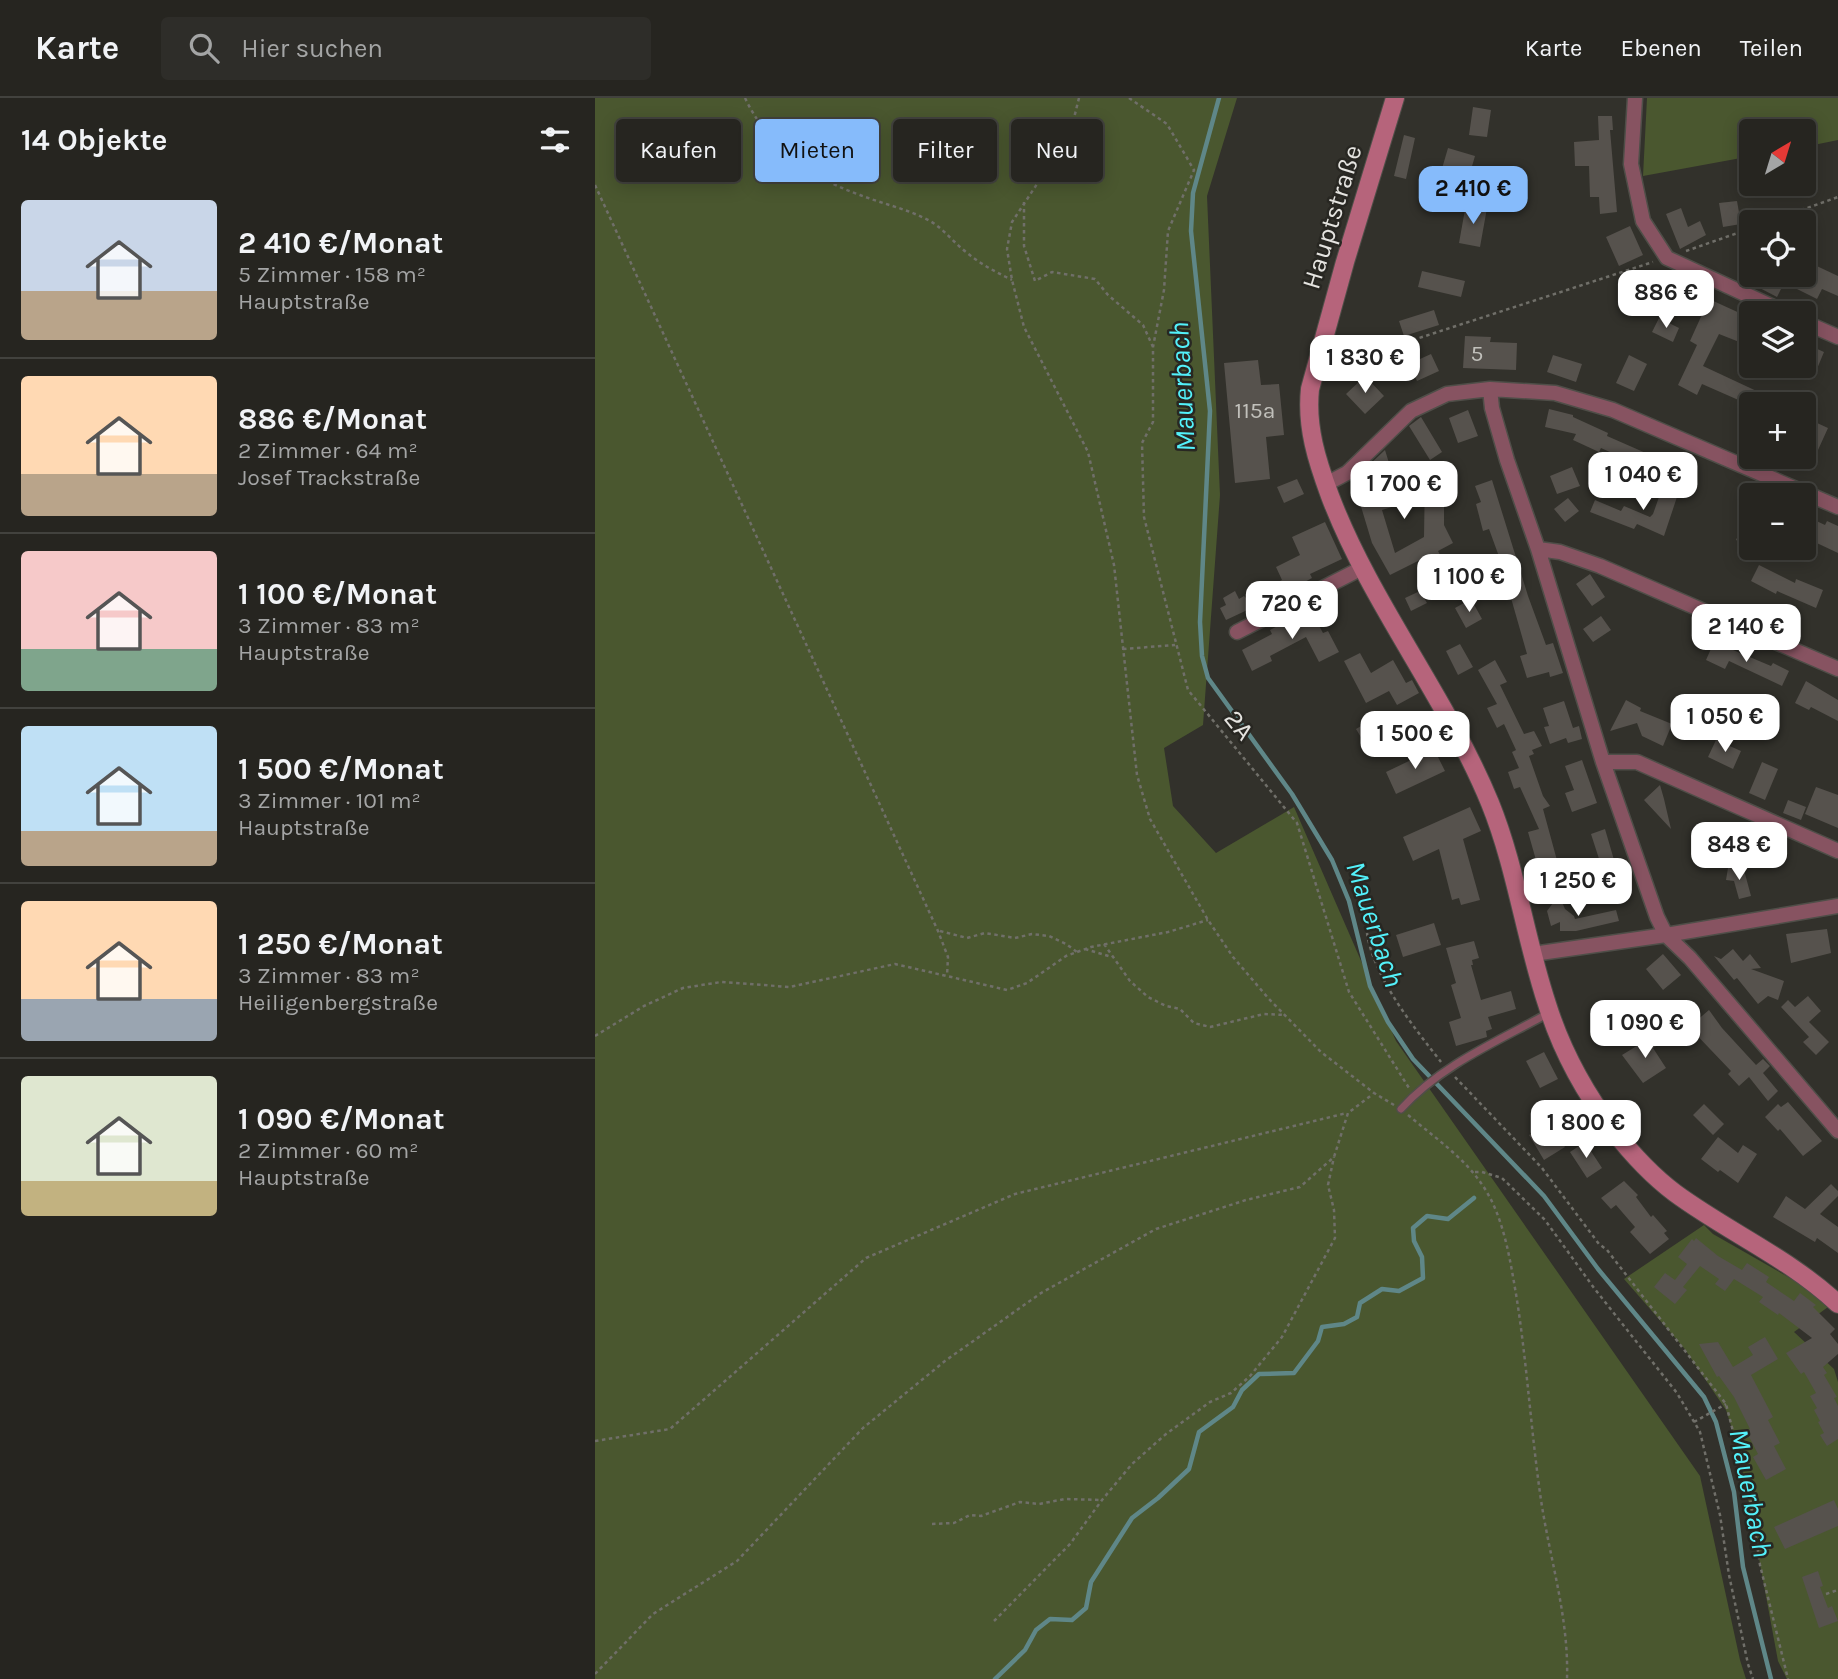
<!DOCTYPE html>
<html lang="de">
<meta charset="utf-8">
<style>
:root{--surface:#262520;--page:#2e2d29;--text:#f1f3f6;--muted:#a4a5a5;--line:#42423e;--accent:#86bbfb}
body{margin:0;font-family:Karla,sans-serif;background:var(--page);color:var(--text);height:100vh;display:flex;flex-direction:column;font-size:26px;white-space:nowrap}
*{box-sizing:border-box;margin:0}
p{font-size:23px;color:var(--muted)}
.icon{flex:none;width:38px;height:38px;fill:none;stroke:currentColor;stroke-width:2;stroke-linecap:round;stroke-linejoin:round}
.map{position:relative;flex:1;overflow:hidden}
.side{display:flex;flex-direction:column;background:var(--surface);width:595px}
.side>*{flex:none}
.banner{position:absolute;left:21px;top:21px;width:665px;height:63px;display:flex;gap:14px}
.needle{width:46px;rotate:38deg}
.fabs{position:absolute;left:1144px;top:21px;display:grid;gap:14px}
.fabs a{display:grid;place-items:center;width:77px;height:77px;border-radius:7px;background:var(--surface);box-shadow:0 4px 18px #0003,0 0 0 2px var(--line);font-size:35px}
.price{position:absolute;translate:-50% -60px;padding:0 16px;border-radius:14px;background:#fff;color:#222;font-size:23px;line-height:46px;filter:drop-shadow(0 2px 4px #0008)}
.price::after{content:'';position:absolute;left:50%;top:42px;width:21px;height:16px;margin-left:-10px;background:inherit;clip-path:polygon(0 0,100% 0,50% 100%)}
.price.current{background:var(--accent);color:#111}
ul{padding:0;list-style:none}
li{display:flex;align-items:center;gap:21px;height:175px;padding:0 21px}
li+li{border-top:2px solid var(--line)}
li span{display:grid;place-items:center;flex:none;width:196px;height:140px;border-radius:7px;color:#555}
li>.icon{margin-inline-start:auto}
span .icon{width:84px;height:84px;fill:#fffc;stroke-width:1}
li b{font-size:30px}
h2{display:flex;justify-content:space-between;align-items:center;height:84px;padding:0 21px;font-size:30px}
.chip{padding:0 24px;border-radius:7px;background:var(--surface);box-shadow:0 4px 18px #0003,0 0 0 2px var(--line);font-size:24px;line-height:63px}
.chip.current{background:var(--accent);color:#111}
header{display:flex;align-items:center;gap:42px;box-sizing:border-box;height:98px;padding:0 35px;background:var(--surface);border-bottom:2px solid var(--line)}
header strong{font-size:33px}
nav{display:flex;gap:38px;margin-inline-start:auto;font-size:24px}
.search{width:490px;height:63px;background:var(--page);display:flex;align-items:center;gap:18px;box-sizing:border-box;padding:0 24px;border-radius:7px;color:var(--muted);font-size:26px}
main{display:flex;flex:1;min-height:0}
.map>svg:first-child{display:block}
</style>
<header>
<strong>Karte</strong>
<div class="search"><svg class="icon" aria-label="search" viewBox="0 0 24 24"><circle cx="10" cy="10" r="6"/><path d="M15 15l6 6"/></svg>Hier suchen</div>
<nav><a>Karte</a><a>Ebenen</a><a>Teilen</a></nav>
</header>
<main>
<section class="side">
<h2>14 Objekte<svg class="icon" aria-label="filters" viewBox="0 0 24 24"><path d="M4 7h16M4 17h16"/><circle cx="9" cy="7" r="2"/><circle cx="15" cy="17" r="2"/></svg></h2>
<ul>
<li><span style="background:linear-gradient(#c9d6e8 65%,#b9a48a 0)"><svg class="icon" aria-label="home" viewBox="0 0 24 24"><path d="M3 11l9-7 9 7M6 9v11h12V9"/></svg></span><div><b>2 410 €/Monat</b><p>5 Zimmer · 158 m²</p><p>Hauptstraße</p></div></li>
<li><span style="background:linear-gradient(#ffd9b3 70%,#b9a48a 0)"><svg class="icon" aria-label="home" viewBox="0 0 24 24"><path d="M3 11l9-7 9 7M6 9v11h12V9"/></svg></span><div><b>886 €/Monat</b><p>2 Zimmer · 64 m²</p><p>Josef Trackstraße</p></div></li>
<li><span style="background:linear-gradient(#f6c9c9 70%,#7fa58c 0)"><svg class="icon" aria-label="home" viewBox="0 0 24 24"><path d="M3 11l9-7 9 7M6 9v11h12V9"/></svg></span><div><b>1 100 €/Monat</b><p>3 Zimmer · 83 m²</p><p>Hauptstraße</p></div></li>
<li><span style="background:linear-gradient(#bfe0f5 75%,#b9a48a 0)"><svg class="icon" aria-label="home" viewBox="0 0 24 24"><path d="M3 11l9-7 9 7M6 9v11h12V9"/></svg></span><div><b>1 500 €/Monat</b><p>3 Zimmer · 101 m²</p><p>Hauptstraße</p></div></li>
<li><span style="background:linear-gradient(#ffd9b3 70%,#9aa5b1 0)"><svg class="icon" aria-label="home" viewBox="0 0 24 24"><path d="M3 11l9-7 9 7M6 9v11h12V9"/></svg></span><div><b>1 250 €/Monat</b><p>3 Zimmer · 83 m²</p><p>Heiligenbergstraße</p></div></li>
<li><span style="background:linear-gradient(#dfe7d0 75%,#c2b280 0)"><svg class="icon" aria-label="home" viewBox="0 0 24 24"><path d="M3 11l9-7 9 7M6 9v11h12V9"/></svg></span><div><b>1 090 €/Monat</b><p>2 Zimmer · 60 m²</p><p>Hauptstraße</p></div></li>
</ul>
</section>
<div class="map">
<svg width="1243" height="1581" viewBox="0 0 1243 1581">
<rect width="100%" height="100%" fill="#32312b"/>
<path fill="#4a572f" d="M0 0H642L612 98 625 397 608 627 569 650 578 708 621 755 699 709 801 943 1105 1378 1145 1562 1151 1581H0Z
M1052 0H1243V42L1209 49V33H1157V58L1048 78Z
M1109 1127 1118 1136 1202 1184 1233 1209 1199 1234 1239 1271 1243 1284V1581H1192L1183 1563 1144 1352 1131 1312 1089 1250 1029 1181Z"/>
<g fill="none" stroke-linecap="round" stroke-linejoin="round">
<path stroke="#5f8788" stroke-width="4.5" d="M624 0 598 95 596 133 615 313 605 524 607 558 613 580 697 696 737 762 754 803 775 888 793 924 818 961 949 1098 1003 1171 1109 1299 1121 1324 1139 1394 1148 1469 1176 1581
M400 1581 430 1552 441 1532 455 1521 477 1522 491 1510 496 1484 537 1420 563 1400 594 1371 604 1334 638 1309 647 1292 664 1276 699 1275 723 1243 727 1229 749 1226 762 1219 765 1205 787 1191 804 1193 828 1180 827 1159 819 1143 818 1130 832 1118 853 1121 879 1100"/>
</g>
<path fill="#56524d" d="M878 9 896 12 892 39 874 37Z
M1003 18H1017L1018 32H1015L1022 114 1005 116 1004 99H995L994 68H980L979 44 1004 42Z
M809 37 820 40 811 81 799 78Z
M853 50 880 58 873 82 846 74Z
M1142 103 1146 126 1128 129 1124 105Z
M871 106 892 110 885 149 864 145Z
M1086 110 1093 129 1105 123 1111 137 1085 151 1071 116Z
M1035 128 1048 157 1024 168 1011 139Z
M1209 162 1243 178V198L1227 191 1222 201 1196 188 1202 177H1209Z
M827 173 870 183 866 199 823 189Z
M1164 177H1193L1182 199 1159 187Z
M1064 179 1087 190 1078 208 1055 198Z
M1114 201 1149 217 1152 208 1157 210V249L1124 236 1108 268 1168 296 1164 306H1147L1148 304 1107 286 1102 297 1083 287 1102 247 1095 243Z
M839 212 844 227 809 238 804 223Z
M1064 220 1084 230 1078 244 1057 234Z
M870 238 896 239 895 244 922 245 921 272 868 270Z
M1209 245 1229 254 1219 278 1209 273Z
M836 256 844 273 822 283 814 266Z
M958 257 987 266 981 284 952 274Z
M1034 257 1052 266 1039 293 1021 285Z
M663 262 666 287 684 286 689 337 671 339 675 381 640 385 629 265Z
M770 278 789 298 770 316 751 296Z
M954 311 978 317V319L1013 335 1012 338 1069 363 1063 379 1049 373 1050 370 1006 350 1004 354 978 342 981 336 950 329Z
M873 312 883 338 863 345 854 320Z
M826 319 847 354 835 362 814 328Z
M1209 319 1233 330 1223 352 1209 346Z
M790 352 794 365 784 376 790 396 799 395 803 407 787 412 800 455 829 439 830 377 849 379V427L858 445 843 453 854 474 839 482 827 461 795 477 777 445 758 382Z
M977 369 985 388 962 396 955 378Z
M702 381 709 396 689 405 682 389Z
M897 382 933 498 951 547 958 545 968 575 955 579 954 574 932 580 925 558 932 556 914 493 912 494 905 477 910 475 894 431 888 433 881 406 886 404 880 388Z
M1069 385 1085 390 1069 438 1042 426 1039 431 995 414 1000 402 1026 413 1029 408 1055 419 1058 416Z
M973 400 984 413 970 424 959 411Z
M1157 407V449L1141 442Z
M1213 419 1230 427 1232 423 1243 428V455L1209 439V426Z
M730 424 747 461 715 476 717 480 693 493 631 522 625 510 631 507 628 500 640 493 644 501 649 498 651 500 687 482 681 469 705 457 697 439Z
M1164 467 1200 485 1201 481 1228 492 1221 510 1182 493 1181 496 1156 483Z
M995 476 1010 499 997 508 981 486Z
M825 493 832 505 816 513 810 500Z
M876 501 887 521 871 530 860 510Z
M715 511 728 535 733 533 744 554 724 564 711 539 675 558 677 563 657 573 647 552 677 536 675 532Z
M1006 518 1016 532 998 544 988 531Z
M1119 544 1176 568 1178 565 1194 573 1187 588 1134 563 1130 571 1111 562Z
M865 546 878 569 863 577 851 553Z
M765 555 776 575 798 562 811 585 817 582 824 595 802 607 794 593 771 605 749 563Z
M900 562 912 584 905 587 929 636 939 633 947 648 937 652 939 656 934 658 948 698 955 708 948 711 969 788 948 794 946 784 939 785 936 770 943 769 933 734 944 731 925 689 919 691 913 674 924 670 917 654 921 652 909 626 902 630 892 610 902 606 883 572Z
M1211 583 1243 602V623L1216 609 1214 612 1200 605Z
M1031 602 1046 610 1045 613 1077 626 1068 648 1047 638 1042 625 1015 633Z
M969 603 978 630 984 628 987 641 973 645 971 640 955 646 949 629 954 628 948 610Z
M783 618 798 643 776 656 761 631Z
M832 618 841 633 825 642 817 627Z
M1121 642 1146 653 1138 671 1113 659Z
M839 651 850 673 801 696 791 674Z
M987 662 1002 705 977 714 970 695 979 692 970 668Z
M1167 664 1183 671 1170 702 1154 695Z
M1065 687 1069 701 1076 731 1049 702Z
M1221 689 1243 697V730L1210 716Z
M1193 702 1211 709 1206 722 1188 715Z
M875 709 886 733 868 741 885 802 866 807 864 800 857 802 844 751 818 763 808 739Z
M1156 725 1159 726 1156 733 1190 746 1184 761 1149 748 1147 751 1133 744 1139 731Z
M1010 731 1024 779 1006 784 1002 768 1006 767 996 736Z
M1133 770 1149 772 1156 798 1144 801 1139 783 1131 782Z
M964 797 970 811 979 818 980 821 1021 812 1024 823 981 833H965V824L956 828 952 813Z
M839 825 846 847 808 859 801 837Z
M1232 831 1236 855 1196 865 1191 836Z
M879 843 884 860 877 862 878 867H876L886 902 916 893 921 911 893 919 897 931 891 933 892 939 861 948 854 924 866 920 856 887 861 885 851 850Z
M1138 851 1148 863 1155 856 1166 870 1156 871 1189 883 1183 902 1173 898 1163 906 1142 880 1139 882 1119 858 1126 861Z
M1068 856 1086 877 1068 892 1051 871Z
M1213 898 1226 913 1214 924 1234 944 1221 957 1208 944 1214 939 1186 909 1193 902 1200 909Z
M1015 902 1024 919 1006 928 997 911Z
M1114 912 1127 930 1161 967 1168 961 1175 968 1168 975 1183 993 1173 1003 1154 979 1144 988 1133 976 1136 973 1094 929Z
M1071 913 1081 928 1064 939 1054 924Z
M1058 938 1063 947 1058 950 1071 970 1048 985 1027 957Z
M949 954 963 981 945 990 931 963Z
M1193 1004 1227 1043 1208 1058 1185 1031 1183 1033 1170 1019 1183 1006 1186 1009Z
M1109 1006 1129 1026 1118 1037 1098 1017Z
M955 1025 970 1049 949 1062 934 1037Z
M1123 1039 1143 1055 1148 1047 1162 1056 1143 1085 1125 1072 1123 1074 1106 1061Z
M990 1044 1007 1070 992 1080 975 1054Z
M1029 1083 1043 1097 1041 1099 1056 1119 1058 1117 1072 1133 1069 1135 1074 1141 1055 1156 1035 1134 1040 1129 1021 1107 1016 1111 1006 1100Z
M1236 1086 1243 1093V1098L1225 1116 1243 1129V1155L1222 1140 1220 1144 1178 1119 1191 1098 1210 1111Z
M1101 1140 1123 1158 1147 1172 1152 1165 1174 1179 1171 1184 1199 1203 1205 1195 1221 1207 1218 1209 1240 1231 1235 1236 1243 1246V1256L1228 1269 1232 1275 1229 1277 1242 1299 1239 1300 1243 1308V1341L1232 1348 1225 1337 1229 1335 1223 1324 1225 1323 1219 1312 1222 1310 1215 1298 1221 1295 1209 1274 1206 1276 1191 1255 1217 1240 1184 1215 1183 1217 1164 1204 1168 1199 1139 1181 1130 1193 1120 1186 1124 1181 1105 1168 1088 1189 1092 1192 1080 1206 1059 1189 1070 1175 1080 1182 1092 1166 1083 1159 1097 1141 1099 1143Z
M1170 1239 1183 1261 1156 1277 1178 1319 1173 1322 1185 1345 1179 1348 1191 1371 1171 1382 1158 1359 1163 1356 1151 1333 1155 1331 1139 1299 1124 1278 1122 1279 1104 1246 1123 1244 1138 1269 1158 1257 1153 1249Z
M1239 1402 1243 1411V1428L1190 1451 1179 1429Z
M1223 1473 1228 1488 1225 1489 1233 1510 1237 1508 1243 1523 1224 1530 1207 1479Z"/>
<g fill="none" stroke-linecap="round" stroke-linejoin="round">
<g stroke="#4f4e48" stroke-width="10">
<path id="service" d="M806 1011C846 967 903 943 954 915"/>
</g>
<g stroke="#4f4e48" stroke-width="17">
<path id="minor" d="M1040 0 1036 66 1048 123 1072 160 1191 215
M1209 224 1243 239
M895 291 897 310 912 362 943 451 1008 664 1062 819 1071 837 1095 860 1243 1033
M731 386 752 375 816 313 852 296 895 291 960 295 1018 312 1243 409
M943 451 965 454 1005 468 1243 571
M642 534 767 470
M1008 664H1042L1243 753
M938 856 1071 837 1243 808"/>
</g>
<g stroke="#4f4e48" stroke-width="20">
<path id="secondary" d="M800 0 750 164 715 291C711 329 722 363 735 398 776 506 851 598 895 705 921 769 930 840 952 906 966 951 990 995 1018 1032 1036 1055 1056 1077 1080 1095 1133 1134 1194 1160 1243 1206"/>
</g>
<path stroke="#706f69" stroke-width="2.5" stroke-dasharray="3.5 3.5" stroke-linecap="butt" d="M150 0C173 48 214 79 265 97 288 106 313 111 335 123 349 131 358 144 371 154 385 166 401 174 417 182
M484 0 475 36 417 124 412 151 417 182 429 229 493 354 519 467 542 677 555 721 613 822 638 859 674 901 726 954 779 995 799 1007
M534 0 572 26 599 72 573 133 569 192 558 249V324L547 345 549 419 593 592 702 725 754 894 814 990
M0 87 343 833 353 859 352 878
M429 104V148L440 183 457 174 500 181 513 197 548 227 558 249
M1173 124 1243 99
M1091 153 1157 130
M738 268 1058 164
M528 551 580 547
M345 833 372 840 390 835 420 840 437 836 454 838 471 846 482 854
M772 835C779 880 818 928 846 964
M509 846 535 883 553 899 571 908 585 911 599 925 615 929 669 916 690 917
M490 851 517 859
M0 938 49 908 88 890 126 884 195 889 300 866 412 892 432 885 471 858 496 849 573 834 613 822
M860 979 947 1070 1004 1146 1012 1152 1131 1306 1155 1400 1165 1467 1193 1581
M813 1017C846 1045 881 1067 899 1108 911 1135 916 1167 921 1196 932 1264 936 1334 946 1402 955 1462 974 1520 972 1581
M880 1074H887L907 1080 950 1122 999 1190 1082 1295 1105 1334 1125 1417 1134 1477 1153 1566 1158 1581
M1099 1324 1131 1306
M0 1343 75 1331 271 1160 420 1096 752 1015
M337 1426 359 1425 375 1417 386 1418 425 1404 444 1406 470 1401 507 1402
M1231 1496 1243 1492
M399 1523 475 1446 507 1402 537 1366 571 1336 615 1304 636 1295 655 1278 687 1239 740 1140 739 1112 733 1087 739 1059
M0 1576 58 1516 142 1463 268 1330 350 1263 446 1195 561 1131 651 1102 705 1089 739 1059 753 1015 778 996"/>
<use href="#service" stroke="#875361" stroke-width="7"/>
<use href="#minor" stroke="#875361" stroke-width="14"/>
<use href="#secondary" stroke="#b6647b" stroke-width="18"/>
</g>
<g text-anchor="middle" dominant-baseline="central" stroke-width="5" stroke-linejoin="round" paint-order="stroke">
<g font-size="23" fill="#c1c0bb">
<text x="882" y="255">5</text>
<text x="660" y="312">115a</text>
</g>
<g font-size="26" fill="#e5e4e0" stroke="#282722">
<text transform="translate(737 119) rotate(-73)">Hauptstraße</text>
<text transform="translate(644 627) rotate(51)">2A</text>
</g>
<g font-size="28" font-style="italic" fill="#53f1fa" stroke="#282722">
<text transform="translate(587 289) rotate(-93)">Mauerbach</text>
<text transform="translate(780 826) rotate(72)">Mauerbach</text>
<text transform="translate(1156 1395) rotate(79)">Mauerbach</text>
</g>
</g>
</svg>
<div class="fabs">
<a><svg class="needle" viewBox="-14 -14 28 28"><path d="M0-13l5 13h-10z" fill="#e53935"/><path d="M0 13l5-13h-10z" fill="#a4a5a5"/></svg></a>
<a><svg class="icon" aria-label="locate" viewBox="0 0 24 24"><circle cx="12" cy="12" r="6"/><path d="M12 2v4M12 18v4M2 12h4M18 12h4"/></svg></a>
<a><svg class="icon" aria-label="layers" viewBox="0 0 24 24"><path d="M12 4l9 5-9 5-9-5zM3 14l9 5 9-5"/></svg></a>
<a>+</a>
<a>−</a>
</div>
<b class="price current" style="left:878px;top:128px">2 410 €</b>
<b class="price" style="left:1071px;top:232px">886 €</b>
<b class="price" style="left:770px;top:297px">1 830 €</b>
<b class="price" style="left:1048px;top:414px">1 040 €</b>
<b class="price" style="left:809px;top:423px">1 700 €</b>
<b class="price" style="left:874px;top:516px">1 100 €</b>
<b class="price" style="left:697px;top:543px">720 €</b>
<b class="price" style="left:1151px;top:566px">2 140 €</b>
<b class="price" style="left:1130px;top:656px">1 050 €</b>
<b class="price" style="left:820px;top:673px">1 500 €</b>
<b class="price" style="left:1144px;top:784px">848 €</b>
<b class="price" style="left:983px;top:820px">1 250 €</b>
<b class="price" style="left:1050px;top:962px">1 090 €</b>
<b class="price" style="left:991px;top:1062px">1 800 €</b>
<div class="banner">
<a class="chip">Kaufen</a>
<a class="chip current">Mieten</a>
<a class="chip">Filter</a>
<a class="chip">Neu</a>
</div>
</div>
</main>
